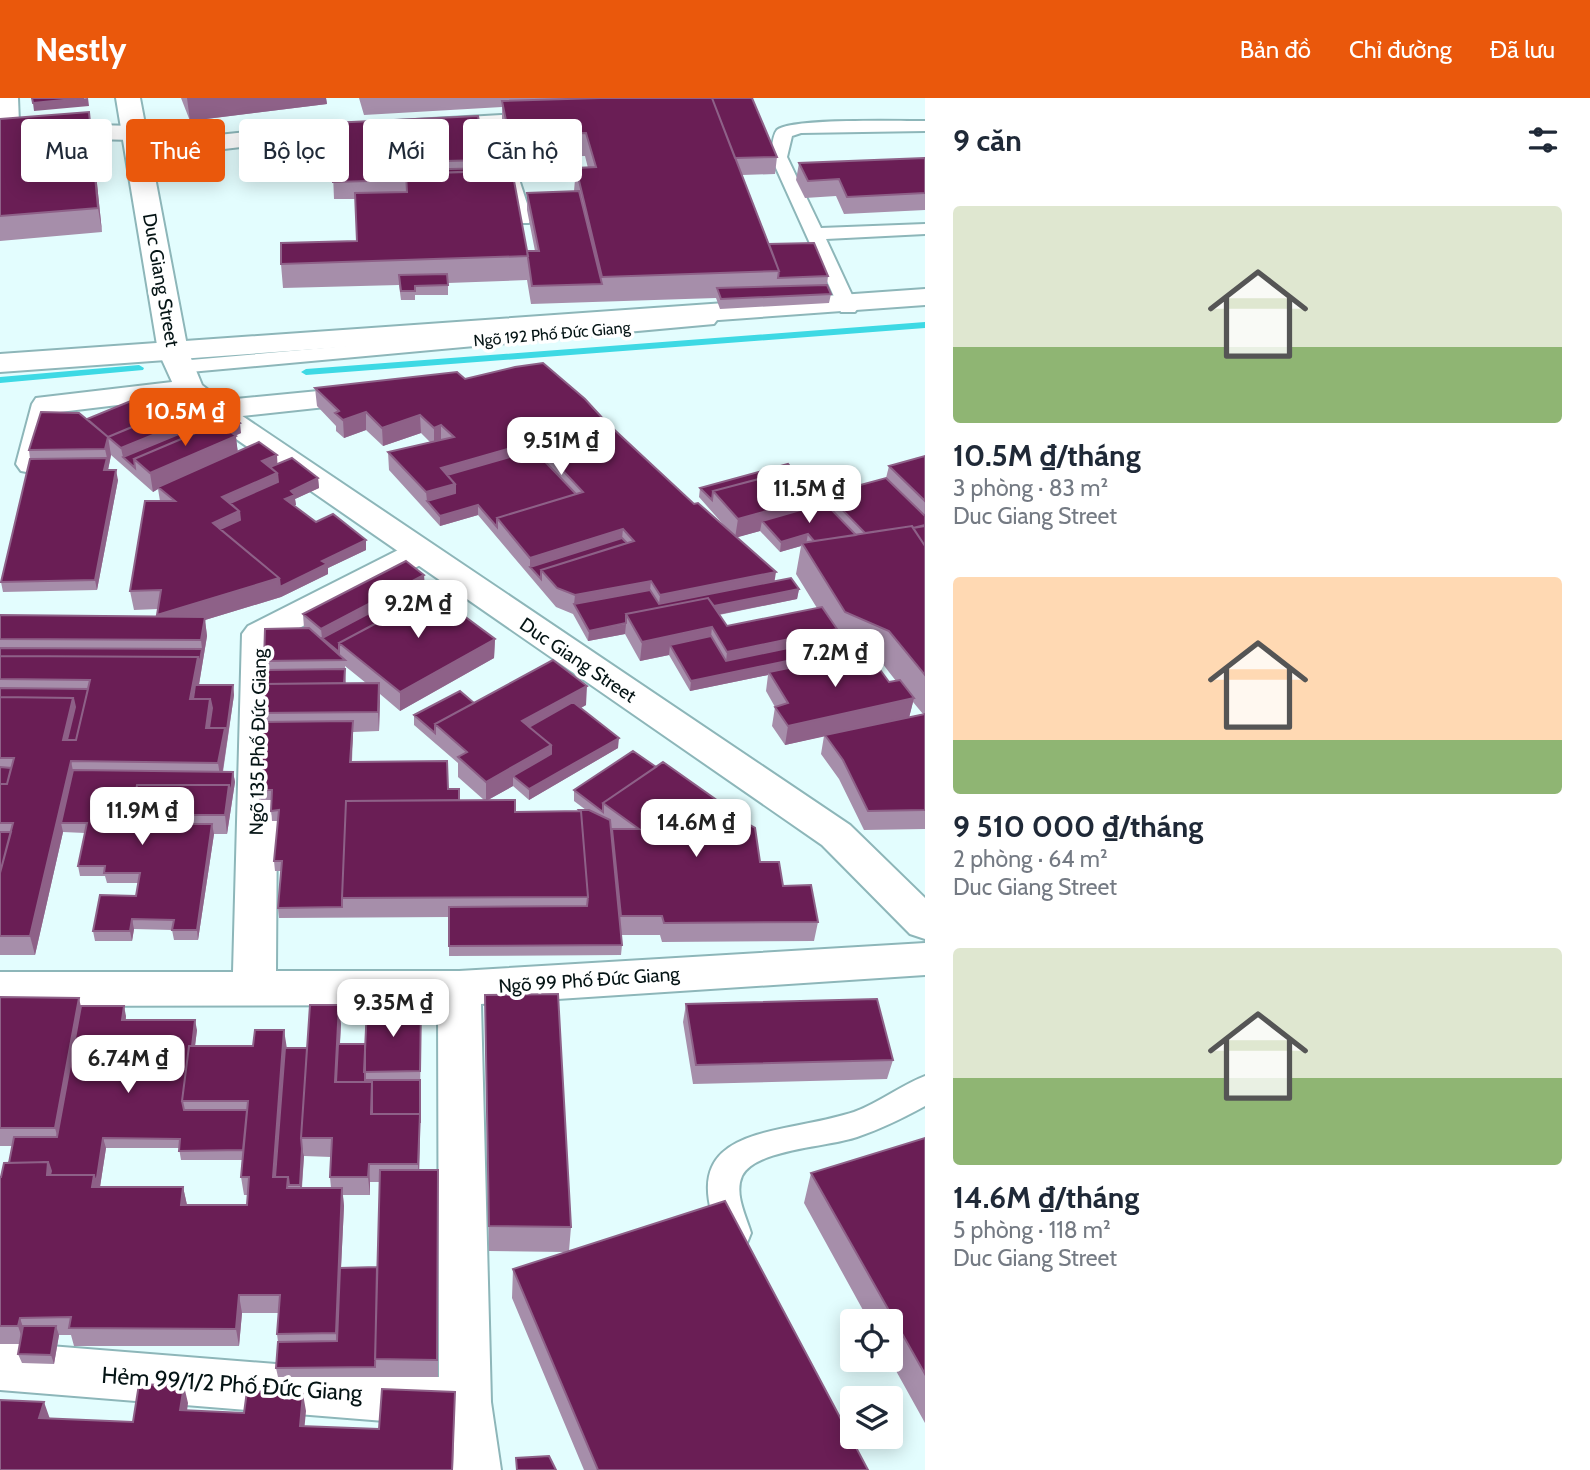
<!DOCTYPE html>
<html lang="vi">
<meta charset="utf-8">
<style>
:root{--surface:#fff;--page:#f6f6f7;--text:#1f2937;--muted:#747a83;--accent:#ea580c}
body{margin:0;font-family:Cabin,sans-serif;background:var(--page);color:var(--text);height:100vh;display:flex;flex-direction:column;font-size:26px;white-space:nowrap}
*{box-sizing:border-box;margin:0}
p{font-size:23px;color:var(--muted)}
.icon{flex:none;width:38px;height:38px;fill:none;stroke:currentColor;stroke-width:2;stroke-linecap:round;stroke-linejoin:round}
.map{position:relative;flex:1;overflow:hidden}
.details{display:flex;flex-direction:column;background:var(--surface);width:665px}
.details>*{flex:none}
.guide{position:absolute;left:21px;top:21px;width:665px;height:63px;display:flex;gap:14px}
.buttons{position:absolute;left:840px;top:1211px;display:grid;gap:14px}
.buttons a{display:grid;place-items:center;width:63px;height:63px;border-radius:7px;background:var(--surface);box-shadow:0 4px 18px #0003;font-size:35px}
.price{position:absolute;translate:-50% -60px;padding:0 16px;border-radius:14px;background:#fff;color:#222;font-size:23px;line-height:46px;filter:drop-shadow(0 2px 4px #0008)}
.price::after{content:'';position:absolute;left:50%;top:42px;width:21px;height:16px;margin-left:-10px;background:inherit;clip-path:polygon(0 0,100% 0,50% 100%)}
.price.active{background:var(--accent);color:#fff}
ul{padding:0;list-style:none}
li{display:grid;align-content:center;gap:14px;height:371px;padding:0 28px}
li span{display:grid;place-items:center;height:217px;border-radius:7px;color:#555}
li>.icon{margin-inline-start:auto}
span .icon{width:126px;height:126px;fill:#fffc;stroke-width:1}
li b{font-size:30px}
h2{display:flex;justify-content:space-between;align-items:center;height:84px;padding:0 28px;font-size:30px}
.pill{padding:0 24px;border-radius:7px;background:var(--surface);box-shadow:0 4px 18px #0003;font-size:24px;line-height:63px}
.pill.active{background:var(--accent);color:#fff}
header{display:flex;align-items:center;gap:42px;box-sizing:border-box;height:98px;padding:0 35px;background:var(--accent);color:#fff}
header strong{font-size:33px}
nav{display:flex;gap:38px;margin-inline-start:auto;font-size:24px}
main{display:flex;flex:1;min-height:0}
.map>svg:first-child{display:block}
</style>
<header>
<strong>Nestly</strong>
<nav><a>Bản đồ</a><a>Chỉ đường</a><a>Đã lưu</a></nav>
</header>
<main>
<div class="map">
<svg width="925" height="1372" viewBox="0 0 925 1372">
<rect width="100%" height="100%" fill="#e3fdfe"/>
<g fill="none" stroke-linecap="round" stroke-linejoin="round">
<path fill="#3dd9e4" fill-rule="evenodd" d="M925 224V230L306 277 301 274 306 271Z
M139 267 144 270 143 272 0 285V279Z"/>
<g stroke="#8db6b9" stroke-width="4">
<path id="service" d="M493 21 501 26 532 121 529 125H517L514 121 485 26Z
M925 23V33L801 35 792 38 787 59 821 130 925 126V136L826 141 858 210 855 214H841L771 59C772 52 772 38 777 32 789 20 902 23 925 23Z
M707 216 717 222 714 226 179 275 172 273 169 269 172 265 179 263Z
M925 978V1008C903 1020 881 1031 857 1039 829 1049 755 1051 742 1078 734 1096 746 1118 751 1135L747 1145 735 1150 723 1145C667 1024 779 1039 854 1014 879 1005 901 987 925 978Z"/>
</g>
<g stroke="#8db6b9" stroke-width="4">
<path id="minor" d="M0 0H18L19 25 134 28 143 30 146 35 143 40 134 42 0 39Z
M554 14 563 16 566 21 563 26 293 43 190 55 138 64 129 62 126 57 129 52 138 50 190 40 293 29Z
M925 191V207L0 274V256Z
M189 282 200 285 204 291 200 297 60 314 48 366 43 373 32 375 21 373 16 366 32 306 36 300Z
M370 288 381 291 385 297 381 303 215 321 204 318 200 312 204 306 215 303Z
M420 444 432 447 437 454 432 461 278 541 276 873H459L925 845V877L481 906 491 1304 501 1372H447L441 1324 434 1327 0 1292V1244L439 1279 438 907 0 908V874H233L242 536 248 528 408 447Z"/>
</g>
<g stroke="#8db6b9" stroke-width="4">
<path id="tertiary" d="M116 0H140L188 253 202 287 235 313 850 727 925 800V841L910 836 822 747 213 325 178 297 158 253Z"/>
</g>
<use href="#service" fill="#fff" fill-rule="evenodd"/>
<use href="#minor" fill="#fff" fill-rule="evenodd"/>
<use href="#tertiary" fill="#fff" fill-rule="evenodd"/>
</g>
<path fill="#a68eaa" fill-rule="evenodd" d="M181 0H326L327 6 190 23Z
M359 0H752L777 59 775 76 742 77 769 146 828 178 827 187 831 196 829 205 720 211 716 200 531 206 527 182 448 185V197H415V202H401L399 187 283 190 281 166 357 143 355 101H334L331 25 486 62 485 70 527 153H535L527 112V95L574 93 576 70H588L585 58 508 60 502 26V9L364 17Z
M0 21 92 37 102 134 0 143Z
M925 60V112L844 116 836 98 805 100 796 82 799 65Z
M465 281 606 324 694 406 729 433 699 399 700 390 793 372 827 396 825 405 827 396 886 380 889 368 925 358V731L864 732 839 681 821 656 824 638 785 647 772 628 775 609 766 593 768 577 690 593 669 557 640 563 625 536 588 543 573 516 556 509 478 417 440 428 389 372 388 354 430 344 421 335 383 348 366 332 344 340 336 333V328L317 308 315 290ZM760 433 780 454 801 448 796 476 817 510 727 528 719 517 797 501 799 491 775 483 737 439ZM840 547 859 555 842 559ZM872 561 882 565 896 583 889 584ZM913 604 923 616 909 619Z
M187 306 220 319 241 335 235 338 238 354 277 357V366L318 380 319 390 295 401 296 407H294L316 424 366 442V452L328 470V476L281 499 205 522 207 538 199 587H233L234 597 223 674H233L235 684 227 736H214L198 842H174L172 832 134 831 132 843H95L93 833 136 798 138 785H107L105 778H80L78 768 85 735 63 734 35 857H0V517L158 518V511L134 512 130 493 160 403 158 391 153 394 111 357 108 372 118 382 97 492 3 494 1 484 30 361 29 352 87 321 163 308Z
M424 477 425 496 398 510 401 512 466 520 495 541 494 560 400 613 380 596 379 633 353 634 352 664 448 691 459 702H484L458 679V665L414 627V617L474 605 586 607 581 610 618 650 529 702 513 688 488 702 515 714 579 713 586 712 574 703V692L656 669 718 703 717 709 760 764 818 824 814 843 662 844 660 837H621L622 847 621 857 449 858V819L279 820 278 810 281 773H275L274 763 278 723H272L271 713 272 702H259L258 692 261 654H259L258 644 260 624 259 615 265 572 264 563 304 530 303 516ZM345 568 366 585H346Z
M485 897 571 1129 569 1153 868 1372H584L512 1200 513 1171 566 1154 489 1153Z
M0 899 81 908 126 918V922L197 932 195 948H253L284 932 286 950H307L341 926 340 946H365L421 927 419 1072H438V1279H278L276 1270 278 1244 277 1236 279 1215H242L239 1248H74L71 1237H59L54 1266 22 1265 18 1256 20 1246H0V1079H1L9 1065 12 1048H0ZM106 1050H179L181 1062H242L241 1079 244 1097H248L247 1107H187L183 1089H100ZM304 1058 331 1059 330 1079 331 1090H302ZM370 1084H380L377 1169 341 1170 344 1108 343 1097H370Z
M686 906 893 962 887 981 693 986 683 924Z
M925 1040V1325L890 1262 891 1223H869L804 1105 811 1075Z"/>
<path fill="#8e6188" d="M88 0 89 8 34 13 33 5Z
M187 0H326L327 6 190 23Z
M89 14 92 37 102 134 98 110Z
M219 310 221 328 123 359 121 350Z
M366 314V332L344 340 343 322Z
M420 317 421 335 383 348 382 330Z
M240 325 241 335 150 374 141 367Z
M441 327V346L434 348V330Z
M236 338 238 357 158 389V391L153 394 150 375Z
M108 339 111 357 106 382 104 372 107 360 105 351Z
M535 343 534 362 448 387 441 370Z
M277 357 279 393 231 415 222 399 262 363Z
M116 372 118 382 97 492 95 482Z
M318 380 319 390 295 401 296 407 286 411 285 401 291 393Z
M455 386V404L427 403 426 394Z
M827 396 824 415 762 423 760 433 735 440 738 421Z
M478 407V417L440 428V418Z
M239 413 241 432 222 440 213 425Z
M623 431 621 450 541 472 530 469V460Z
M808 436 806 446 802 445 801 448 780 454 781 444Z
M366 442V452L328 470V476L281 499 205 522 207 538 195 610 190 601 198 559 202 551 201 542 160 536 157 517 322 463Z
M776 474 773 493 658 516 660 497Z
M424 477 425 496 330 546 322 540 321 531Z
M651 483 649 502 574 506 575 497Z
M799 491 797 501 636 533 631 524Z
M466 502V521L452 509Z
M626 526 625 536 588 543 589 533Z
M712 529 710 548 670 547 669 557 640 563 642 544Z
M837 531 834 550 725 573 727 554Z
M495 541 494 560 400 613V594Z
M844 551 842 561 769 574 768 577 690 593 691 583Z
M379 585 380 604 379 633 378 614Z
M233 587 234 597 221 684 218 665Z
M587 588 586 607 529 638 522 623Z
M73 600 77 619 70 651 63 642Z
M914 600 909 620 785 647 788 628Z
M210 601 213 620 210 639 206 630Z
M353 623V633L351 674 350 664Z
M619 640 618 650 529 702V691Z
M551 647 550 667 513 678V688L486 703V684Z
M71 663 75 683 61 725 63 734 35 857 30 838Z
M233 674 235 684 227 736 225 717 229 687Z
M212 726 214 736 198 842 197 832Z
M132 821 134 831 132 843 130 833Z
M79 900 83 918 60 1048 55 1030Z
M339 907 341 926 337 993 335 984Z
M124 908 126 918 124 932 122 922Z
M195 922 197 932 188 1003H185Z
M284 932 287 951 274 1087 273 1079Z
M420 982V1035L419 1084 418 1066Z
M103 1040 106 1050 97 1108 92 1089Z
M302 1051 304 1058 301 1097 300 1087Z
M48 1064 54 1083 47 1077Z
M369 1066 370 1084V1097L368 1079Z
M183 1089 187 1107H181Z
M342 1090 344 1108 337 1252 336 1235Z
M239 1197 242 1215 239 1248 236 1231Z
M20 1220 26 1238 24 1246 18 1228Z
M56 1228 59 1237 54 1266 51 1257Z
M184 1288 188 1305 185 1329 180 1312Z
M455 1294 453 1372H452Z
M303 1296 306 1313 303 1345 300 1328Z
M44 1304 50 1321 39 1320Z"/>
<path fill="#6a1e55" stroke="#8e6188" stroke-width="2" d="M32 0H84L33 5Z
M601 0H712L779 173 602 179 576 70 596 69 586 35 509 37 502 3Z
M712 0H752L777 59 735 60Z
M89 14 98 110 0 118V21Z
M478 18 486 62 404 64 406 82 333 84 331 25Z
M925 60V95L847 99 839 81 808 83 799 65Z
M495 70 496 73 406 76V82L405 72Z
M512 72 528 158 281 166V145L357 143 355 95 407 94 406 76Z
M579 93 602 186 532 188 527 153H539L527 95Z
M814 145 828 178 778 180 779 173 769 146Z
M447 176 448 187 415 188V193H401L399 177Z
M827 187 831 196 721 201 717 190Z
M543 265 585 301 606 324 694 406 698 405 776 474 660 497 651 483 575 497 557 490 541 472 634 443 623 431 530 460 497 420 583 394 535 343 441 370 455 386 426 394 388 354 454 339 441 327 434 330 420 317 382 330 366 314 343 322 335 315 339 313 315 290 457 274 465 281 515 269Z
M148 296 163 308 180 301 187 306 108 339 87 321Z
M205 299 219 310 121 350 108 339Z
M41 314 79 315 108 339 105 351 29 352Z
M227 316 240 325 227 331 219 325 134 361 135 370 123 359Z
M219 325 236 338 150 375 134 361Z
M259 344 277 357 262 363 277 375 222 399 239 413 213 425 279 480 157 517 161 492 130 493 145 403H175L158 389Z
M534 352 576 396 497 420V429L478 407 440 418 427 403 455 395V386L447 377Z
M925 358V403L889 368Z
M107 360 104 372H116L95 482 1 484 30 361Z
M292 360 318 380 291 393 295 397 285 401 316 424 333 416 366 442 322 463 327 466 280 489 279 480 220 431 240 422 239 413 230 405 278 384 277 375 270 369Z
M788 366 793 372 713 393 712 402 700 390Z
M801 370 827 396 738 421 713 393Z
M886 380 925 418V427L913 430 912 428 865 435 827 396Z
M825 405 856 437 814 443 808 436 781 444 762 423Z
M912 428 925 448V577L889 533 845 514 802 445Z
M925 428V448L913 430Z
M622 440 627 445 541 472V481L530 469Z
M406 463 424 477 321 531 303 516Z
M791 480 799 491 714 508 708 500 626 516V525L589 533 574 506 650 492 659 506Z
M446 488 466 502 452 509 495 541 400 594 339 545Z
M708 500 727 528 822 509 837 531 727 554 712 529 642 544 626 516Z
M390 504 401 512 339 545V554L322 540Z
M0 517 205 519 201 542 0 541Z
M309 530 345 562 264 563 265 531Z
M711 538 726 563 836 540 844 551 691 583 670 547Z
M0 550 202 551 199 568 198 559 0 558Z
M867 554 889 584 900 582 914 600 788 628 775 609 788 605 769 574Z
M0 558 198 559 190 601H210L206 630H225L218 665 71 663 30 838H0V775L13 725H0V686H7L14 660H0V599L73 600 63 642H76L90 582 0 581Z
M553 562 587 588 522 623 551 647 486 684 458 659 467 654 435 626Z
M345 571 344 585 263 586 265 572Z
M379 585 378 614 259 615 261 586Z
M195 587H233L226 639 225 630H209L212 610 210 601H193Z
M0 590 88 591 76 642H67L75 609 73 600 0 599Z
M460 593 474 605 435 626V635L414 617Z
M573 604 619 640 529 691 513 678 551 656V647L529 629Z
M925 616V712L868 713 843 662 825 637Z
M353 623 350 664 447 663 448 691H459V702L346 703 342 800V809L278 810 282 763H274L279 712 271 713 272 692H258L262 644H258L260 624Z
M633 653 656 669 603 705V714L574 692Z
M663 664 718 703 713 706 755 730 760 764H779L783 788 811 787 818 824 664 825 662 818H621L612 731H639L603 705Z
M0 669 11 670 7 686H0Z
M73 672 233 674 231 697 229 687H137L132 717 133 726H212L197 832H172L174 822 132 821 130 833H93L100 797 136 798 140 775H104L105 768H78L87 725H61Z
M137 687H229L225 717H132Z
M515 702V714L581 713 588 799 342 800 346 703Z
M579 712H589L610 722 622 847 449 848V809L587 808 588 799 581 713H580Z
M0 734H11L0 775Z
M558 896 571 1129 489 1128 485 897Z
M0 899 79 900 55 1030H0Z
M877 901 893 962 696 967 686 906Z
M310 907H339L335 984H372L371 1016H420L418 1066H369L368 1079H330L332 1040H301Z
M81 908H124L122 922H195L192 948H189L182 1003 184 1012H247L243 1052 179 1053 180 1041 103 1040 96 1086 94 1077H50L51 1073 48 1064 9 1065 14 1039H57Z
M421 908 420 973 364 974 367 909Z
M255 932H284L273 1079H288L287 1090H342L336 1235 277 1236 280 1197H239L236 1231 69 1230 71 1219 20 1220 18 1228H0V1079H1L4 1065 48 1064 47 1077H94L92 1089H183L181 1107H247L249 1079H241L248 1003H182L189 948H253Z
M338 946H365V982H420V1025V1016H372V984H336Z
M285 950H307L301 1040 302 1051 300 1087H289L288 1079H275Z
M925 1040V1276L811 1075Z
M380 1072H438L437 1262 375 1261Z
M725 1103 868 1372H598L513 1171Z
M377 1169 375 1269 276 1270 278 1244 337 1243 340 1170Z
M23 1228H56L51 1257 18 1256Z
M139 1286 184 1288 180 1312 244 1315 247 1293 303 1296 300 1328 379 1331 382 1291 455 1294 452 1372H0V1302L44 1304 39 1320 133 1324Z
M549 1358 556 1372H517L516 1360Z"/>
<g text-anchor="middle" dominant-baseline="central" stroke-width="7" stroke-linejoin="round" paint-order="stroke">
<g font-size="16" fill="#051415" stroke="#fff">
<text transform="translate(552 236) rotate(-5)">Ngõ 192 Phố Đức Giang</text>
</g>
<g font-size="19" fill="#051415" stroke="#fff">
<text transform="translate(161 182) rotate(80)">Duc Giang Street</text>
<text transform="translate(578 562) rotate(34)">Duc Giang Street</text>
<text transform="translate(258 644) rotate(-89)">Ngõ 135 Phố Đức Giang</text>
<text transform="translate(589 882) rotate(-4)">Ngõ 99 Phố Đức Giang</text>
</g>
<g font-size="23" fill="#051415" stroke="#fff">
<text transform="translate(232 1286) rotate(4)">Hẻm 99/1/2 Phố Đức Giang</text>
</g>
</g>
</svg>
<div class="buttons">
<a><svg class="icon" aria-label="locate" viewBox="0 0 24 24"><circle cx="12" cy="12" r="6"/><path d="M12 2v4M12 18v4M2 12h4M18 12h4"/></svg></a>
<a><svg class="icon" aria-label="layers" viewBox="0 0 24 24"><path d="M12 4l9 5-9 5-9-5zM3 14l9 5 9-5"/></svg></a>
</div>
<b class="price active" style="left:185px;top:350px">10.5M ₫</b>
<b class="price" style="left:561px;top:379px">9.51M ₫</b>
<b class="price" style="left:809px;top:427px">11.5M ₫</b>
<b class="price" style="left:418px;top:542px">9.2M ₫</b>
<b class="price" style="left:835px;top:591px">7.2M ₫</b>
<b class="price" style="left:142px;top:749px">11.9M ₫</b>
<b class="price" style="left:696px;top:761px">14.6M ₫</b>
<b class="price" style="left:393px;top:941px">9.35M ₫</b>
<b class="price" style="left:128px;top:997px">6.74M ₫</b>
<div class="guide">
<a class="pill">Mua</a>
<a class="pill active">Thuê</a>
<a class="pill">Bộ lọc</a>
<a class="pill">Mới</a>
<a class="pill">Căn hộ</a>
</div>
</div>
<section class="details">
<h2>9 căn<svg class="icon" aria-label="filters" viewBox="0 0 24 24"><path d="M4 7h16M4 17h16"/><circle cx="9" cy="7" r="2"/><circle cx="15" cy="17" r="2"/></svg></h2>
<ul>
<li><span style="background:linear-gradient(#dfe7d0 65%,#8fb573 0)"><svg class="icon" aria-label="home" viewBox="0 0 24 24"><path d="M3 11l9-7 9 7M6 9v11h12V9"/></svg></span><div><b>10.5M ₫/tháng</b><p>3 phòng · 83 m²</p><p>Duc Giang Street</p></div></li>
<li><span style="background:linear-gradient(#ffd9b3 75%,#8fb573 0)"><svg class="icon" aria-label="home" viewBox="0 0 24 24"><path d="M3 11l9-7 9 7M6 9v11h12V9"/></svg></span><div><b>9 510 000 ₫/tháng</b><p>2 phòng · 64 m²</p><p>Duc Giang Street</p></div></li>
<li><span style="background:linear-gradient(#dfe7d0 60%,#8fb573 0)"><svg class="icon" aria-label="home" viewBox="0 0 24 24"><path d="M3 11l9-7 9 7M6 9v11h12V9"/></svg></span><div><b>14.6M ₫/tháng</b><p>5 phòng · 118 m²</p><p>Duc Giang Street</p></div></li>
</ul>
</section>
</main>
